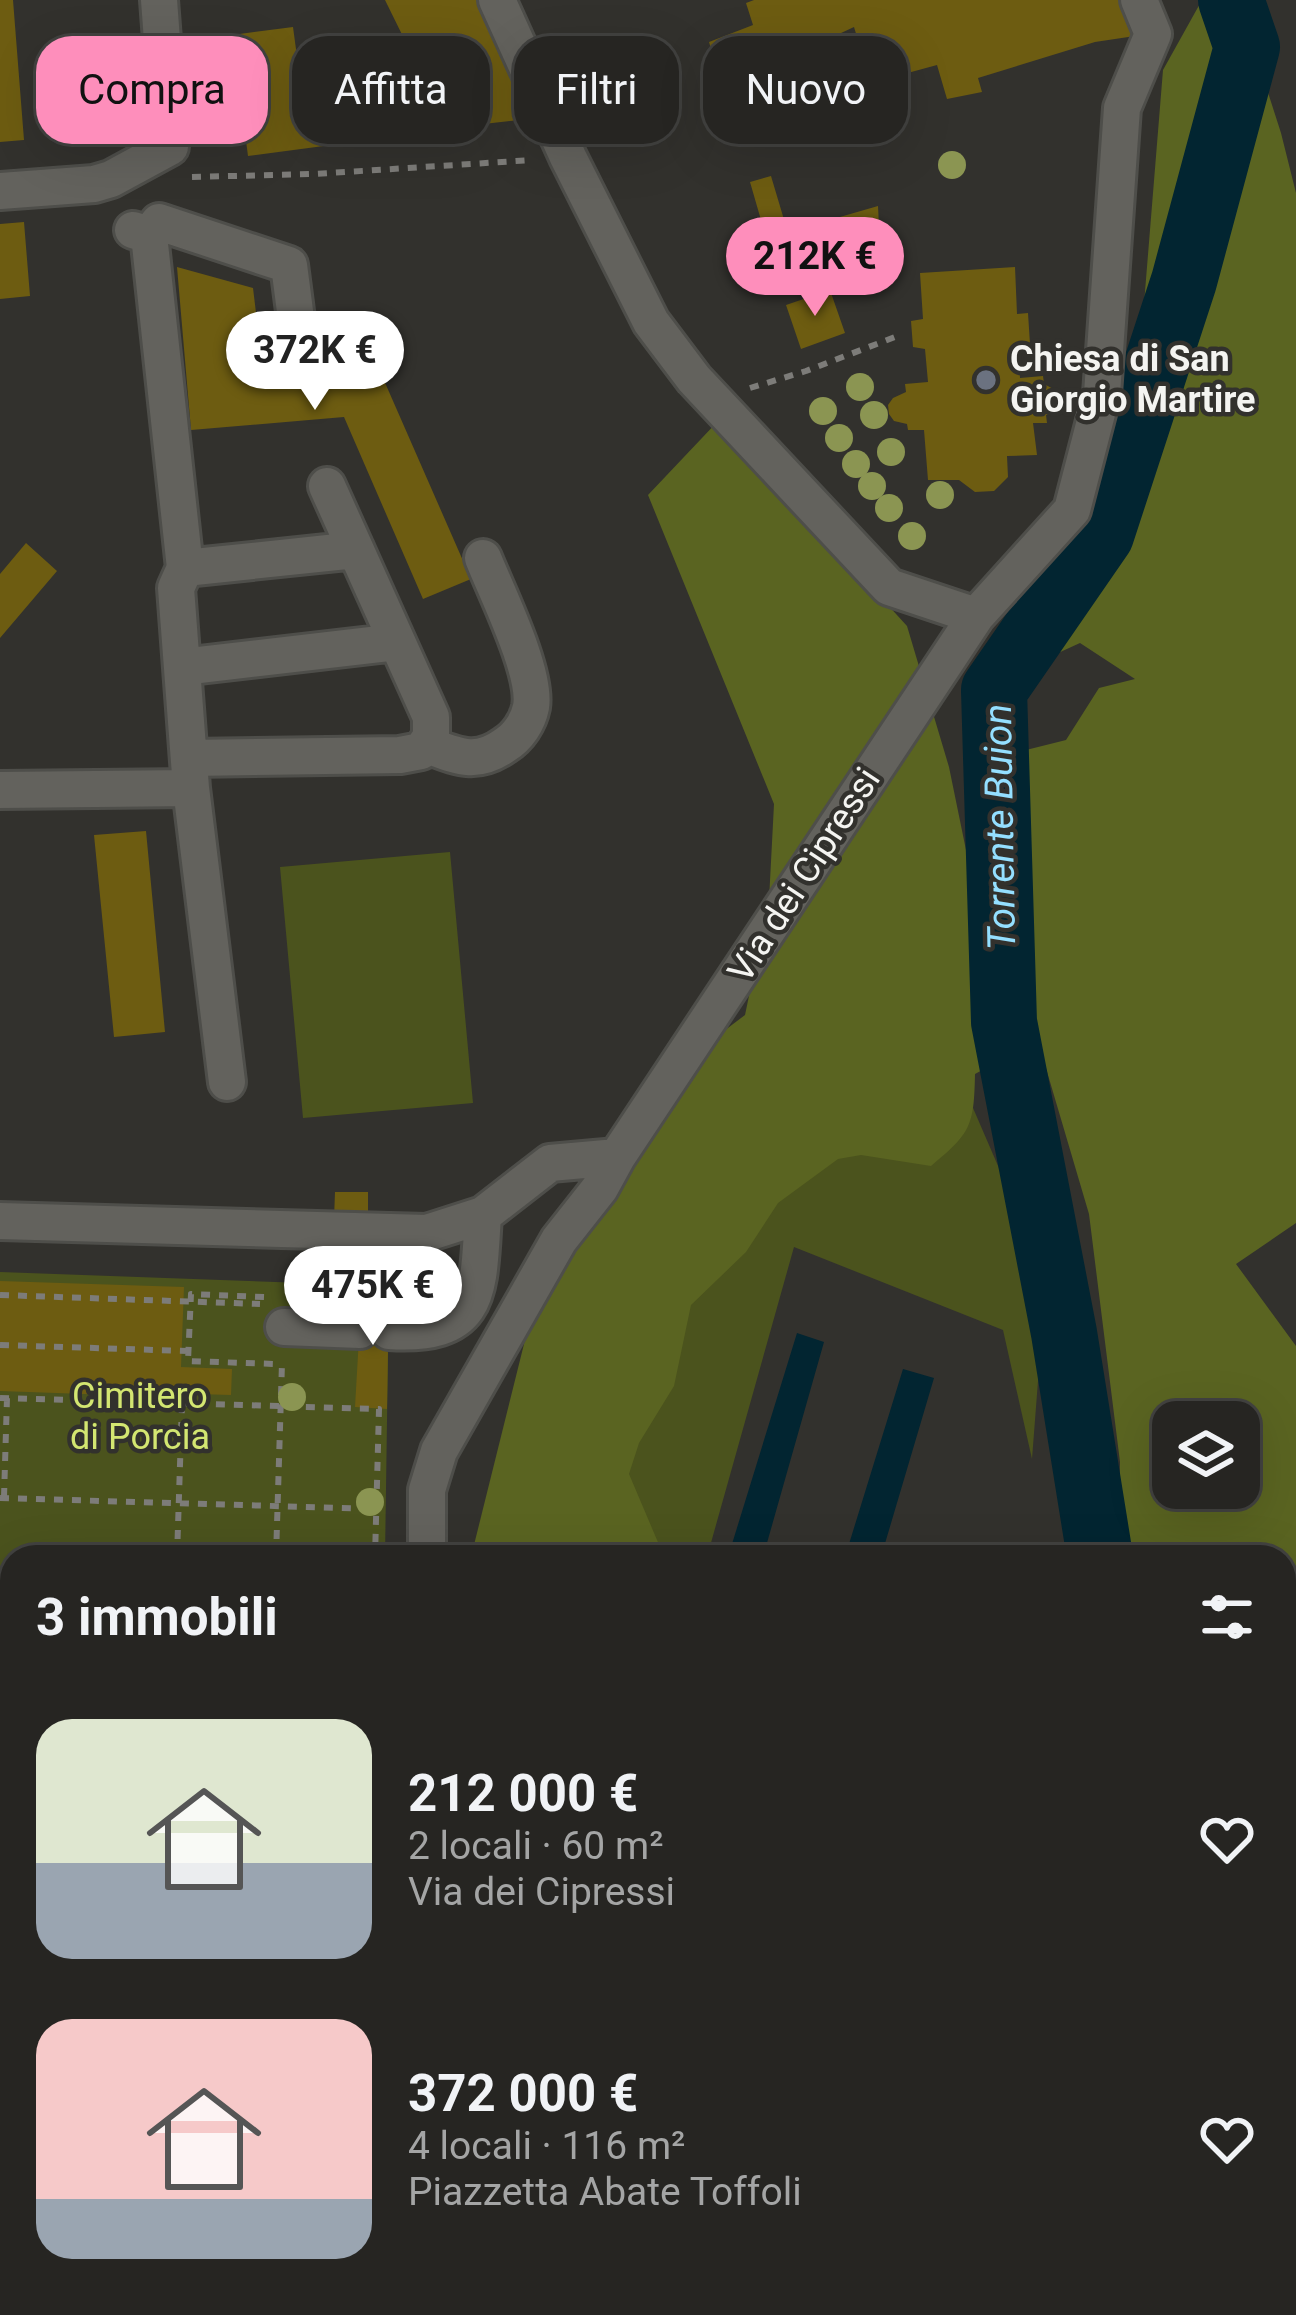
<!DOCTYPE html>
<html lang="it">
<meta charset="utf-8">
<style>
:root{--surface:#262522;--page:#32312f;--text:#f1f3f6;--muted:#a4a5a5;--line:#424240;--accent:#fe8ebb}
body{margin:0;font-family:Roboto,sans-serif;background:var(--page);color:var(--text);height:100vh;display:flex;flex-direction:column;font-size:45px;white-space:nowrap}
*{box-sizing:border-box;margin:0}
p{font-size:39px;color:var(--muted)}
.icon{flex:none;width:66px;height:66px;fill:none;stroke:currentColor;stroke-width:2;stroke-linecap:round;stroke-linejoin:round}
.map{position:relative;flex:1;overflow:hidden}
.details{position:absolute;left:0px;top:1545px;width:1296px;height:771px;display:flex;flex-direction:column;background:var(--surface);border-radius:36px 36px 0 0;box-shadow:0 12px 48px #0002,0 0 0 3px var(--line)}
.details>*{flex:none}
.top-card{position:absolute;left:36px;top:36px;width:1224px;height:108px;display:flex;gap:24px}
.tools{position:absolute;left:1152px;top:1401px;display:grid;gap:24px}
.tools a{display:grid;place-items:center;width:108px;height:108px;border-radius:24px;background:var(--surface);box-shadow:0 12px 48px #0002,0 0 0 3px var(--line);font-size:60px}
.price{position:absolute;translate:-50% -102px;padding:0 27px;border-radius:42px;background:#fff;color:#222;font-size:39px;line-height:78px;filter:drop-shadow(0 3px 6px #0008)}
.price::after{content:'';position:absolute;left:50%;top:72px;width:36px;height:27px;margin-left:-18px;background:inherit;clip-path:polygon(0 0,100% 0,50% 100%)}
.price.current{background:var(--accent);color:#111}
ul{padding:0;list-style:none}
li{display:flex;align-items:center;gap:36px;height:300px;padding:0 36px}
li span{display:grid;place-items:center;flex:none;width:336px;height:240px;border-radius:36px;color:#555}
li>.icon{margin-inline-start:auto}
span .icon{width:144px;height:144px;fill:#fffc;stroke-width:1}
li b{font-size:51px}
h2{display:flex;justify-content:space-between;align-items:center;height:144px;padding:0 36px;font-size:51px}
.chip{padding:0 42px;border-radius:36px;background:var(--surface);box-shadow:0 12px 48px #0002,0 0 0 3px var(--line);font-size:42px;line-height:108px}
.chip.current{background:var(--accent);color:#111}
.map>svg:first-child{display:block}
</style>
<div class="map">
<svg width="1296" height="2315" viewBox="0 0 1296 2315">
<rect width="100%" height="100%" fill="#32312d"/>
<path fill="#4b531d" d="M450 852 473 1103 303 1118 280 867Z
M945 1043 1046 1277 1032 1459 1003 1330 794 1247 707 1557H503L591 1293Z
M0 1272 389 1286 385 1557H12V2304H404L403 2315H0Z
M748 2304H1161L1159 2315H748Z"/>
<path fill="#5a6421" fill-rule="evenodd" d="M1202 0H1210L1254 49 1281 133 1296 193V1223L1236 1264 1296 1346V1608L1284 1616V1557H1119L1120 1462 1089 1214 1017 970 994 798 1002 756 1066 740 1099 688 1135 679 1080 643 1045 659 1056 593 1095 508 1124 424 1140 353 1163 70ZM1239 1422V1488H1173V1422Z
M719 420 907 626 949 767 975 894 994 955 1001 1017 999 1061 975 1074C974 1126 971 1133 931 1166L861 1155 838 1159 778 1203 746 1252 691 1305 674 1386 639 1443 629 1474 660 1547 659 1557H471L526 1336 583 1179 659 1080 745 1015 769 900 774 804 648 495Z
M211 2304H385L383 2315H203Z
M748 2304H964V2315H748Z"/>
<path fill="#022531" d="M797 1333 824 1342 763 1557H728Z
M903 1369 934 1378 881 1557H845Z
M466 2304H555V2315H465Z
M584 2304H672V2315H583Z"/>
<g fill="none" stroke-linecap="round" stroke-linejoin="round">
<path stroke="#022531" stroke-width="66" d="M1100 1557 1064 1333 1004 1022 994 690 1101 535 1184 281 1247 47 1231 0
M773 2315V2304"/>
</g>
<path fill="#6d5c11" d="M0 0H13L24 140 0 142Z
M385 0H479L537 118 448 128Z
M754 0H1123L1135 36 1095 42 978 78 982 92 947 99 937 65 871 83 854 27 723 88 709 42 753 25 746 3Z
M293 27 301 86 376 75 384 138 248 156 232 35Z
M771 176 785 223 763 227 750 182Z
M878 206 881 267 794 288 781 234Z
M24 222 30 296 0 299V224Z
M177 267 253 288 265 387 323 379 309 343 365 337 471 579 423 599 344 417 191 430Z
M1015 267 1017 314 1028 313 1030 344 1018 345 1020 378 1043 376 1044 384 1061 393 1062 403 1053 415H1046L1047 423H1033L1037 455 1007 456 1008 477 994 491 975 492 959 480H928L924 430H908L907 424 894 421 889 414 888 405 893 398 906 392 905 384 928 382 925 349 913 347 911 321 923 319 920 273Z
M830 290 845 333 801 349 786 305Z
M26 543 57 571 0 638V574Z
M146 831 165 1032 114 1037 94 835Z
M335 1192H368V1219H334Z
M0 1281 184 1287 181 1367 232 1369 231 1395 196 1394V1398L0 1391Z
M362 1285 389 1286 387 1409 355 1407Z
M1 1662H12V1719L0 1718Z
M0 1770H12V1796L0 1795Z
M1294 1827H1296V1968L1284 1965V1875Z
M0 1840H12V1868H0Z
M0 1873 12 1874V1899H0Z
M1284 2018 1296 2021V2116L1284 2113Z"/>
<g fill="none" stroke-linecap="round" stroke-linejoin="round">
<g stroke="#4e4e4a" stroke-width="42">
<path id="minor" d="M497 0 568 157 651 322 694 379 889 587 976 616
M0 191 94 184 111 179 170 147 159 0
M133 230 149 235 185 568 176 588 191 788
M149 235 159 222 289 265 296 319
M185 568 356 550
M182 667 397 642
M427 745C457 756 476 766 505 745 518 737 528 722 531 707 537 673 497 593 483 558
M189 758 400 755 421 751 431 737V717L327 486
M0 790 191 788 227 1082
M0 1221 427 1233 483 1215 550 1163 617 1157 976 616 1072 510 1102 394 1122 108 1153 34 1139 0
M284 1327 360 1330
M389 1331C483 1337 478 1291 483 1215
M427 1557V1490L439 1451 559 1240 600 1188 617 1157"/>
</g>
<path stroke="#7d7c79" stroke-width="6" stroke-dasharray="9 9" stroke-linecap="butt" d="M192 177 314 174 533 160
M750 388 806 371 895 337
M0 1295 260 1304
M264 1297 191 1294 188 1361 275 1364
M0 1345 188 1351
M0 1398 379 1409 375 1557
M4 1497 7 1398
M0 1498 377 1509
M177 1557 182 1403
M276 1557 282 1363
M0 1611H12
M0 1729 12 1730
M0 1831H12
M0 1893H12
M0 1908H12
M0 1968H12
M0 2057H12
M0 2150H12
M0 2242H12
M79 2315V2304
M98 2315 103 2304"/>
<use href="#minor" stroke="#63625d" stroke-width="36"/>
</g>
<g fill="#8b9552">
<circle cx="952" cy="165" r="14"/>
<circle cx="860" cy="387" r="14"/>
<circle cx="823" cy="411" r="14"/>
<circle cx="874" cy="415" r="14"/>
<circle cx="839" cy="438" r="14"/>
<circle cx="891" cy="452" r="14"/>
<circle cx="856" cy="464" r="14"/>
<circle cx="872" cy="486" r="14"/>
<circle cx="940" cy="495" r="14"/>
<circle cx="889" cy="508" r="14"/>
<circle cx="912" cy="536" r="14"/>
<circle cx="292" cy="1397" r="14"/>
<circle cx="370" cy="1502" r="14"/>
</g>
<circle fill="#6b7280" stroke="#32312d" stroke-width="4.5" cx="986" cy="380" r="12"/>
<g text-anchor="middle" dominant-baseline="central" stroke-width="9" stroke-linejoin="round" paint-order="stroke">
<g font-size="36" font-weight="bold" fill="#f4f4f1" stroke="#32312d" text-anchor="start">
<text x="1010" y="359">Chiesa di San<tspan x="1010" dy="41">Giorgio Martire</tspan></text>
</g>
<g font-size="36" fill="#f4f4f1" stroke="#32312d">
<text transform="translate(804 875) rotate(-57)">Via dei Cipressi</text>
</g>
<g font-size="36" fill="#d3e671" stroke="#32312d">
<text x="140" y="1396">Cimitero<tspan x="140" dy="41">di Porcia</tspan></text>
</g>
<g font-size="39" font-style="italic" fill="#94dfff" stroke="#32312d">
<text transform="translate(1000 827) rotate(-91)">Torrente Buion</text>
</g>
</g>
</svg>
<div class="tools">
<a><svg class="icon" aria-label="layers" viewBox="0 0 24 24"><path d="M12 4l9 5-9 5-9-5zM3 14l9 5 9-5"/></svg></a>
</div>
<b class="price current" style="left:815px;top:319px">212K €</b>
<b class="price" style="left:315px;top:413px">372K €</b>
<b class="price" style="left:373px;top:1348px">475K €</b>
<div class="top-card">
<a class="chip current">Compra</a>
<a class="chip">Affitta</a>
<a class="chip">Filtri</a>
<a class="chip">Nuovo</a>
</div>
<section class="details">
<h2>3 immobili<svg class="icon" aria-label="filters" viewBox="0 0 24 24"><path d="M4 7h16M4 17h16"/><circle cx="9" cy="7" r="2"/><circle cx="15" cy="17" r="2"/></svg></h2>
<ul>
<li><span style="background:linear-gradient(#dfe7d0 60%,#9aa5b1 0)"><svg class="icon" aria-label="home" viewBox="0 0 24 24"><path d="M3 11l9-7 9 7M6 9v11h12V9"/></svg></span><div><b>212 000 €</b><p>2 locali · 60 m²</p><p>Via dei Cipressi</p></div><svg class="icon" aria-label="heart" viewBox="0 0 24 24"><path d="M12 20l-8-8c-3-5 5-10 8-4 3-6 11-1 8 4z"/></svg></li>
<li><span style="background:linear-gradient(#f6c9c9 75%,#9aa5b1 0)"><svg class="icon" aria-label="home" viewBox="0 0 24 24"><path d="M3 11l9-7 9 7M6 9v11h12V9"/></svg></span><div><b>372 000 €</b><p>4 locali · 116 m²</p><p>Piazzetta Abate Toffoli</p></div><svg class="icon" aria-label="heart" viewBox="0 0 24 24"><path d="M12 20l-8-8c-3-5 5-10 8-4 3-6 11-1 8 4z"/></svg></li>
</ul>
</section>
</div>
